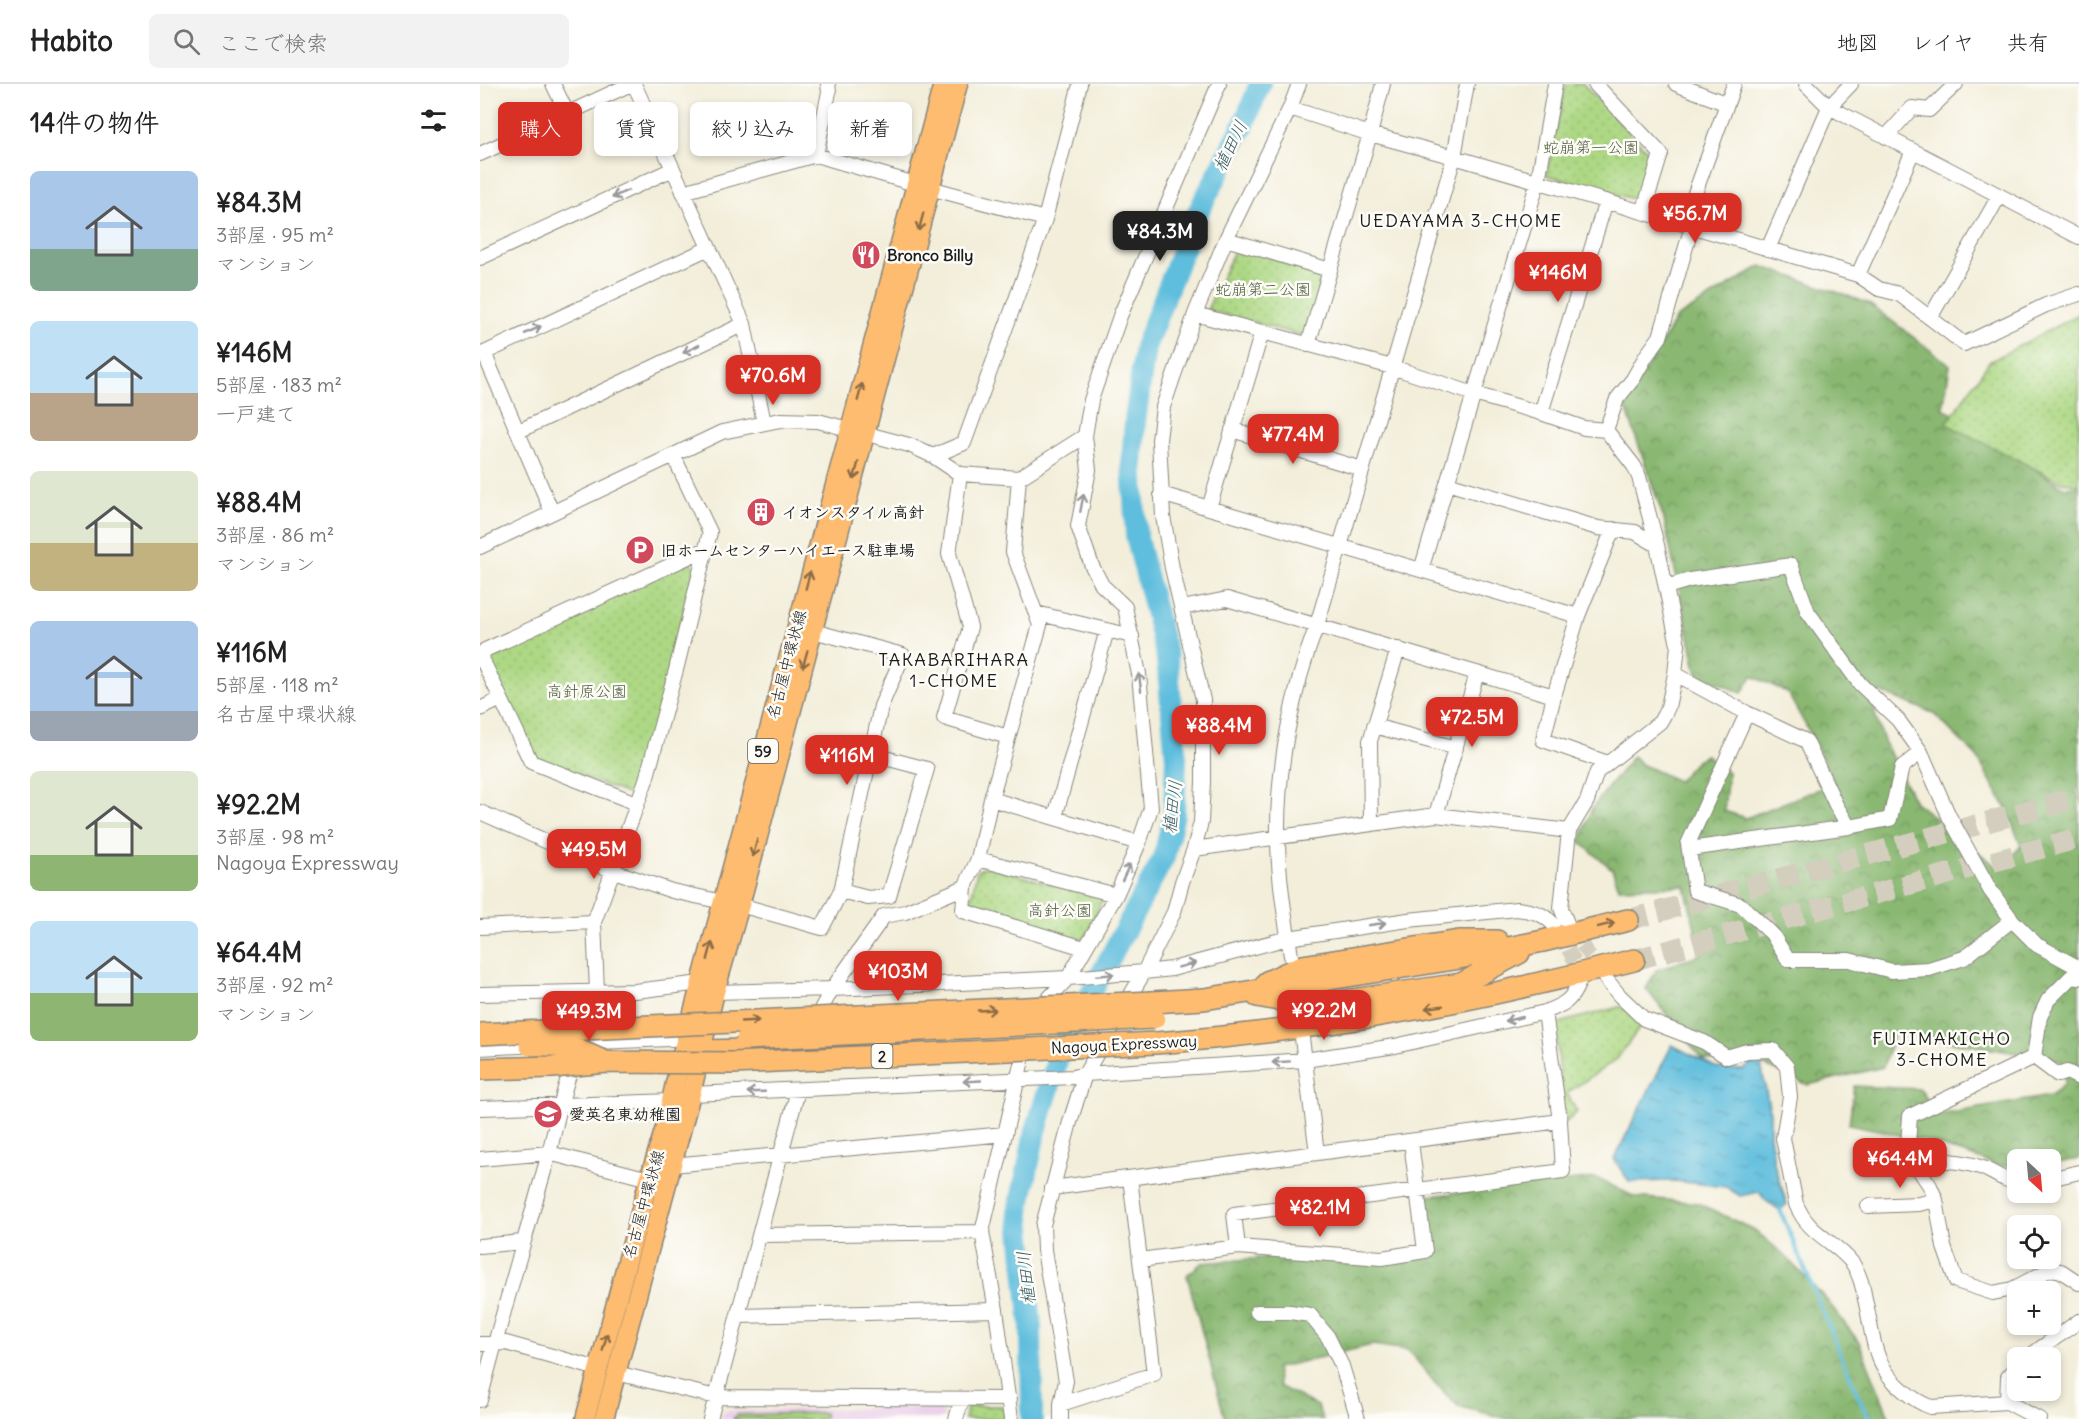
<!DOCTYPE html>
<html lang="ja">
<meta charset="utf-8">
<style>
:root{--surface:#fff;--page:#f2f2f2;--text:#222;--muted:#767676;--line:#e0e0e0;--accent:#d93025}
body{margin:0;font-family:Delius,"Klee One",sans-serif;background:var(--page);color:var(--text);height:100vh;display:flex;flex-direction:column;font-size:22px;white-space:nowrap}
*{box-sizing:border-box;margin:0}
p{font-size:20px;color:var(--muted)}
.icon{flex:none;width:33px;height:33px;fill:none;stroke:currentColor;stroke-width:2;stroke-linecap:round;stroke-linejoin:round}
.map{position:relative;flex:1;overflow:hidden}
.details{display:flex;flex-direction:column;background:var(--surface);width:480px}
.details>*{flex:none}
.top-card{position:absolute;left:18px;top:18px;width:570px;height:54px;display:flex;gap:12px}
.needle{width:39px;rotate:154deg}
.controls{position:absolute;left:1527px;top:1065px;display:grid;gap:12px}
.controls a{display:grid;place-items:center;width:54px;height:54px;border-radius:9px;background:var(--surface);box-shadow:0 3px 9px #0003;font-size:30px}
.price{position:absolute;translate:-50% -51px;padding:0 14px;border-radius:12px;background:var(--accent);color:#fff;font-size:20px;line-height:39px;filter:drop-shadow(0 2px 3px #0008)}
.price::after{content:'';position:absolute;left:50%;top:36px;width:18px;height:14px;margin-left:-9px;background:inherit;clip-path:polygon(0 0,100% 0,50% 100%)}
.price.on{background:#222;color:#fff}
ul{padding:0;list-style:none}
li{display:flex;align-items:center;gap:18px;height:150px;padding:0 30px}
li span{display:grid;place-items:center;flex:none;width:168px;height:120px;border-radius:9px;color:#555}
li>.icon{margin-inline-start:auto}
span .icon{width:72px;height:72px;fill:#fffc;stroke-width:1}
li b{font-size:26px}
h2{display:flex;justify-content:space-between;align-items:center;height:72px;padding:0 30px;font-size:26px}
.chip{padding:0 21px;border-radius:9px;background:var(--surface);box-shadow:0 3px 9px #0003;font-size:21px;line-height:54px}
.chip.on{background:var(--accent);color:#fff}
header{display:flex;align-items:center;gap:36px;box-sizing:border-box;height:84px;padding:0 30px;background:var(--surface);border-bottom:2px solid var(--line)}
header strong{font-size:28px}
nav{display:flex;gap:33px;margin-inline-start:auto;font-size:21px}
.search{width:420px;height:54px;background:var(--page);display:flex;align-items:center;gap:15px;box-sizing:border-box;padding:0 21px;border-radius:9px;color:var(--muted);font-size:22px}
main{display:flex;flex:1;min-height:0}
.map>svg:first-child{display:block}
</style>
<header>
<strong>Habito</strong>
<div class="search"><svg class="icon" aria-label="search" viewBox="0 0 24 24"><circle cx="10" cy="10" r="6"/><path d="M15 15l6 6"/></svg>ここで検索</div>
<nav><a>地図</a><a>レイヤ</a><a>共有</a></nav>
</header>
<main>
<section class="details">
<h2>14件の物件<svg class="icon" aria-label="filters" viewBox="0 0 24 24"><path d="M4 7h16M4 17h16"/><circle cx="9" cy="7" r="2"/><circle cx="15" cy="17" r="2"/></svg></h2>
<ul>
<li><span style="background:linear-gradient(#a9c7e8 65%,#7fa58c 0)"><svg class="icon" aria-label="home" viewBox="0 0 24 24"><path d="M3 11l9-7 9 7M6 9v11h12V9"/></svg></span><div><b>¥84.3M</b><p>3部屋 · 95 m²</p><p>マンション</p></div></li>
<li><span style="background:linear-gradient(#bfe0f5 60%,#b9a48a 0)"><svg class="icon" aria-label="home" viewBox="0 0 24 24"><path d="M3 11l9-7 9 7M6 9v11h12V9"/></svg></span><div><b>¥146M</b><p>5部屋 · 183 m²</p><p>一戸建て</p></div></li>
<li><span style="background:linear-gradient(#dfe7d0 60%,#c2b280 0)"><svg class="icon" aria-label="home" viewBox="0 0 24 24"><path d="M3 11l9-7 9 7M6 9v11h12V9"/></svg></span><div><b>¥88.4M</b><p>3部屋 · 86 m²</p><p>マンション</p></div></li>
<li><span style="background:linear-gradient(#a9c7e8 75%,#9aa5b1 0)"><svg class="icon" aria-label="home" viewBox="0 0 24 24"><path d="M3 11l9-7 9 7M6 9v11h12V9"/></svg></span><div><b>¥116M</b><p>5部屋 · 118 m²</p><p>名古屋中環状線</p></div></li>
<li><span style="background:linear-gradient(#dfe7d0 70%,#8fb573 0)"><svg class="icon" aria-label="home" viewBox="0 0 24 24"><path d="M3 11l9-7 9 7M6 9v11h12V9"/></svg></span><div><b>¥92.2M</b><p>3部屋 · 98 m²</p><p>Nagoya Expressway</p></div></li>
<li><span style="background:linear-gradient(#bfe0f5 60%,#8fb573 0)"><svg class="icon" aria-label="home" viewBox="0 0 24 24"><path d="M3 11l9-7 9 7M6 9v11h12V9"/></svg></span><div><b>¥64.4M</b><p>3部屋 · 92 m²</p><p>マンション</p></div></li>
</ul>
</section>
<div class="map">
<svg width="1599" height="1335" viewBox="0 0 1599 1335">
<defs>
<pattern id="forest-crowns" width="20" height="18" patternUnits="userSpaceOnUse" patternTransform="scale(1.5)"><rect width="20" height="18" fill="#8ab872"/><path d="M2 6a3 3 0 1 1 6 0M12 15a3 3 0 1 1 6 0" fill="none" stroke="#70955d"/></pattern>
<pattern id="park-dots" width="8" height="8" patternUnits="userSpaceOnUse" patternTransform="scale(1.5)"><rect width="8" height="8" fill="#add884"/><path d="M2 2h.1M6 6h.1" fill="none" stroke="#94b971" stroke-width="1.8" stroke-linecap="round"/></pattern>
<pattern id="water-ripples" width="26" height="14" patternUnits="userSpaceOnUse" patternTransform="scale(1.5)"><rect width="26" height="14" fill="#5fbedd"/><path d="M2 4q2-2 4 0t4 0M15 11q2-2 4 0t4 0" fill="none" stroke="#4e9ab2"/></pattern>
</defs>
<rect width="100%" height="100%" fill="#fdfcf7"/>
<filter id="ink" filterUnits="userSpaceOnUse"><feTurbulence type="fractalNoise" baseFrequency=".0167" numOctaves="2"/><feDisplacementMap in="SourceGraphic" scale="12" xChannelSelector="R" yChannelSelector="G"/><feConvolveMatrix kernelMatrix="1 2 1 2 8 2 1 2 1" color-interpolation-filters="sRGB"/></filter>
<filter id="wash" filterUnits="userSpaceOnUse"><feTurbulence type="fractalNoise" baseFrequency=".008" numOctaves="4" result="noise"/><feDisplacementMap in="SourceGraphic" scale="24" xChannelSelector="R" yChannelSelector="G"/><feGaussianBlur stdDeviation="1.35" result="paint"/><feColorMatrix in="noise" values="0 0 0 0 0 0 0 0 0 0 0 0 0 0 0 0 0 1.4 0 .05"/><feComposite in="paint" operator="in"/></filter>
<g filter="url(#wash)">
<rect width="100%" height="100%" fill="#f3eeda"/>
<path fill="#ebd1eb" d="M458 1323 464 1331 462 1335H241L243 1329 247 1327Z"/>
<path fill="#add884" stroke="#647a50" stroke-width="1.5" d="M344 1329V1335H253L257 1331Z"/>
<path fill="url(#forest-crowns)" stroke="#536a47" stroke-width="1.5" fill-rule="evenodd" d="M1281 182 1388 219 1470 281 1463 324 1584 404 1599 401V1075L1571 1080 1570 1076H1538L1537 1082H1520L1443 1056 1369 1040 1374 1002 1440 1005 1458 1031 1570 1012 1585 1000 1581 977 1415 948 1403 983 1328 1001 1281 980 1222 975 1166 905 1176 886 1221 870 1205 802 1139 804 1132 785 1100 758 1112 724 1153 672 1161 680 1198 697 1217 676 1226 671 1248 688 1244 727 1266 734 1354 699 1331 651 1307 608 1272 592 1262 609 1217 590 1184 435 1145 321 1196 234ZM1400 608 1453 629 1497 673 1527 726 1541 762 1520 785 1435 718 1404 657 1396 634 1393 616Z
M1116 1094 1155 1113 1218 1119 1276 1147 1305 1172 1345 1214 1379 1258 1410 1335H1028L978 1322 955 1299 928 1266 892 1261 796 1284 799 1302 837 1322 843 1335H745L707 1191 722 1179 806 1172 902 1178 951 1170 948 1112Z"/>
<path fill="url(#park-dots)" stroke="#647a50" stroke-width="1.5" d="M1086 0H1103L1172 72 1157 116 1066 91Z
M757 161 853 191 835 255 727 226Z
M1599 230V400L1581 398 1466 340 1509 278Z
M208 476 215 483 162 695 156 710 150 711 54 674 8 576 9 569Z
M506 782 623 814 606 853 599 856 493 824 490 820 497 787Z
M1143 922 1163 939 1137 975 1087 1009 1097 1028 1085 1039 1075 940Z
M488 1322H521L525 1326V1335H484Z"/>
<path fill="url(#water-ripples)" stroke="#3e6d7c" stroke-width="1.5" d="M1192 961 1237 984 1263 986 1276 975 1281 980 1290 1029V1052L1295 1083 1307 1120 1300 1126 1286 1117 1279 1108 1260 1112 1246 1103 1194 1097 1149 1098 1134 1075Z"/>
<g fill="none" stroke-linecap="round" stroke-linejoin="round">
<path stroke="#5fbedd" stroke-width="4" d="M1300 1126 1376 1307 1386 1329 1393 1335"/>
<path stroke="#5fbedd" stroke-width="22" d="M552 1335 551 1242 539 1126 554 1053 580 967 684 773 694 730 696 675 687 574 656 451 652 379 655 338 665 263 717 130 764 40 780 0"/>
</g>
</g>
<g filter="url(#ink)">
<g fill="none" stroke-linecap="round" stroke-linejoin="round">
<path stroke="#d3cebe" stroke-width="14" stroke-dasharray="14 7" stroke-linecap="butt" d="M1090 844 1122 889
M1078 847 1096 880 1099 898"/>
<path stroke="#d3cebe" stroke-width="21" stroke-dasharray="21 10" stroke-linecap="butt" d="M1148 836 1599 713
M1154 876 1599 754"/>
<g stroke="#88857b" stroke-width="16">
<path id="minor" d="M73 0 87 29
M154 0 264 240 284 339
M1115 0 1181 70 1163 128
M1196 0 1247 20
M1326 0 1349 23 1599 153
M810 24 890 50 974 73 1378 191 1399 205 1419 210 1484 260 1566 221 1599 210
M1406 53 1432 24 1449 26 1476 0
M0 70 151 0
M336 71 349 8 348 0
M450 104 565 135
M203 108 336 71 435 100
M1204 140 1254 0
M746 155 850 186
M1288 165 1349 23 1371 0
M0 174 193 85
M1378 191 1433 67
M715 230 912 283 994 310 1061 329 1104 344 1126 346
M1450 234 1519 112
M828 261 890 50 903 0
M4 269 72 428
M0 271 229 164
M1061 329 1126 117
M752 346 882 385
M39 347 264 240
M453 372 484 359 565 135 600 0
M480 390 469 470 490 543 464 634 528 653
M539 394 533 468 560 541 511 715 498 775 485 803 483 827 604 864
M967 399 1118 444 1155 448 1177 461
M681 410 1098 532
M729 424 782 248
M0 463 242 348 300 336 338 337 429 361 453 372 480 390 539 394 605 352
M941 486 1058 97 1075 0
M1186 503 1210 496 1311 481 1328 528 1380 600 1418 636 1441 668 1469 732 1510 806 1532 836 1557 861 1599 884
M702 524 747 515 1074 612
M556 529 652 552
M1195 590 1267 629 1326 657 1356 721 1369 743
M0 625 21 615
M1267 629 1208 760 1215 807 1261 821 1292 850 1308 876H1369L1412 887 1449 885 1484 874 1532 836
M894 642 976 664
M1128 679 1063 656 1074 612 1098 532 1133 445
M511 715 659 759
M156 719 51 678 3 577 2 571 5 566 226 465
M0 728 131 786 192 807 243 818
M956 731 997 589
M575 733 627 546
M891 740 890 657 918 565
M714 765 956 731 1089 747
M1209 765 1369 743 1410 735 1422 683 1441 668
M498 775 636 811
M361 807 388 814 409 812 447 685 390 670
M260 821 342 844 361 807 401 622 423 571 333 547
M1087 839 1081 824 1089 747 1107 717 1117 688 1180 638 1184 631 1188 623 1195 590 1198 561 1177 461 1159 393 1154 382 1126 346 1137 315 1153 295 1166 272 1180 253 1212 142
M0 843 114 838
M811 872C805 833 798 792 798 753 797 683 812 607 837 541L974 73 987 0
M1125 894 1140 912 1164 935 1224 958 1247 973 1267 967 1293 966 1307 983 1310 1013 1303 1054 1316 1120C1329 1152 1355 1156 1373 1180 1380 1191 1383 1202 1385 1215 1394 1252 1391 1280 1423 1306 1432 1314 1439 1319 1451 1323L1527 1318 1559 1335
M1599 894 1591 893 1568 916 1560 933 1554 973 1430 1032 1428 1061 1434 1078 1450 1102 1456 1116 1464 1163 1476 1197 1513 1209 1532 1205 1571 1185 1581 1187 1599 1199
M117 907 114 838 166 696 196 586 230 448 193 371
M235 908 352 905 588 894 664 888 692 885 808 854 928 836 1037 825C1052 827 1063 829 1073 840
M0 910 155 907 221 899
M569 914 588 894 636 811 659 759 671 724 659 590 645 523 622 501 612 482 598 442 609 386 605 352 611 316 640 232 739 0
M332 936 340 927 352 905 404 832 425 828 485 803
M104 951 114 926 118 907
M822 954 837 1069
M92 959 214 954
M0 964 58 961
M1554 973 1578 991 1587 988 1599 994
M211 1010 593 993 605 990 825 976 915 962 1065 928C1084 920 1091 918 1099 898
M0 1024 192 1017
M525 1050 542 976
M0 1075 69 1069 169 1095
M1434 1078C1458 1075 1480 1076 1503 1084 1515 1089 1525 1098 1538 1098
M192 1081 525 1050 502 1148 516 1226 531 1335
M1570 1095 1599 1088
M572 1104 1080 1037
M1388 1122 1439 1120 1456 1116
M280 1151 502 1148
M0 1162 42 1158
M758 1163 754 1130 1083 1087 1080 1037 1065 928
M660 1176 758 1163 902 1174 945 1167 931 1058
M777 1228H810L830 1231 848 1253 862 1282 878 1335
M258 1232 516 1226
M0 1260 26 1259 118 1285
M1547 1274 1599 1237
M136 1289 236 1313 530 1315
M0 1316C21 1233 46 1152 69 1069 77 1038 82 1007 94 977
M1527 1318 1528 1293 1538 1282
M581 1320 674 1290 650 1094
M230 1335 318 1006
M476 1335 482 1315
M581 1335V1320L586 1297 564 1166 563 1141 590 1038 605 990 664 888 694 828 702 798 714 765 721 738 723 698V616L692 484 683 432 679 356 683 323 715 230 746 155 810 24 819 0"/>
</g>
<g stroke="#88857b" stroke-width="21">
<path id="major" d="M105 1335 169 1095 184 1047 202 969 463 0
M124 1335 211 1010 235 908 260 821 478 0"/>
</g>
<g stroke="#88857b" stroke-width="24">
<path id="highway" d="M787 898 822 882 979 857H1017
M777 912 831 922 981 900 1039 869
M672 918 724 915 974 875 1063 857 1148 836
M676 959C838 947 997 917 1154 876
M221 967 265 966"/>
</g>
<use href="#minor" stroke="#fff" stroke-width="14"/>
<use href="#major" stroke="#fdbc6f" stroke-width="18"/>
<use href="#highway" stroke="#fdbc6f" stroke-width="21"/>
<g stroke="#88857b" stroke-width="24" stroke-linecap="butt">
<path id="highway-bridge" d="M0 950 672 918
M267 955 674 934
M50 961C84 960 93 963 123 977
M0 985 73 983 127 978 253 979 676 959"/>
</g>
<use href="#highway-bridge" stroke="#fdbc6f" stroke-width="21"/>
</g>
<defs><path id="oneway-shaft" d="M-6 0H5M1.5-3L5.5 0L1.5 3" fill="none" stroke-width="1.6" stroke-linecap="round" stroke-linejoin="round" transform="scale(1.5)"/></defs>
<g stroke="#999">
<use href="#oneway-shaft" transform="translate(140 110) rotate(155)"/>
<use href="#oneway-shaft" transform="translate(53 246) rotate(-25)"/>
<use href="#oneway-shaft" transform="translate(211 265) rotate(154)"/>
<use href="#oneway-shaft" transform="translate(602 419) rotate(-79)"/>
<use href="#oneway-shaft" transform="translate(660 598) rotate(-97)"/>
<use href="#oneway-shaft" transform="translate(646 788) rotate(-65)"/>
<use href="#oneway-shaft" transform="translate(897 840) rotate(-8)"/>
<use href="#oneway-shaft" transform="translate(707 881) rotate(-15)"/>
<use href="#oneway-shaft" transform="translate(625 891) rotate(-5)"/>
<use href="#oneway-shaft" transform="translate(1034 935) rotate(167)"/>
<use href="#oneway-shaft" transform="translate(801 978) rotate(176)"/>
<use href="#oneway-shaft" transform="translate(492 997) rotate(177)"/>
<use href="#oneway-shaft" transform="translate(276 1008) rotate(178)"/>
</g>
<g stroke="#8c6c46">
<use href="#oneway-shaft" transform="translate(441 138) rotate(105)"/>
<use href="#oneway-shaft" transform="translate(380 308) rotate(-75)"/>
<use href="#oneway-shaft" transform="translate(376 387) rotate(105)"/>
<use href="#oneway-shaft" transform="translate(328 496) rotate(-75)"/>
<use href="#oneway-shaft" transform="translate(325 575) rotate(106)"/>
<use href="#oneway-shaft" transform="translate(275 764) rotate(105)"/>
<use href="#oneway-shaft" transform="translate(1126 841) rotate(-14)"/>
<use href="#oneway-shaft" transform="translate(230 867) rotate(-75)"/>
<use href="#oneway-shaft" transform="translate(954 923) rotate(171)"/>
<use href="#oneway-shaft" transform="translate(507 926) rotate(-3)"/>
<use href="#oneway-shaft" transform="translate(270 937) rotate(-3)"/>
<use href="#oneway-shaft" transform="translate(125 1258) rotate(-75)"/>
</g>
</g>
<defs>
<g id="restaurant-disc" transform="scale(1.5)"><circle r="9.5" fill="#d1495b" stroke="#fdfcf7"/><path d="M-5-6h1v4h1v-4h1v4h1v-4h1v5L-1.5 .5V6h-2V.5L-5-1ZM5-6V6H3V1.5H1.5Q1.5-4 5-6Z" fill="#fff"/></g>
<g id="building-disc" transform="scale(1.5)"><circle r="9.5" fill="#d1495b" stroke="#fdfcf7"/><path d="M-4-6H4V6H1V3H-1V6H-4ZM-2.5-4.3h1.7v1.8h-1.7ZM.8-4.3h1.7v1.8H.8ZM-2.5-1h1.7V.8h-1.7ZM.8-1h1.7V.8H.8Z" fill="#fff"/></g>
<g id="parking-disc" transform="scale(1.5)"><circle r="9.5" fill="#d1495b" stroke="#fdfcf7"/><path d="M-3.5-5.5H1a3.5 3.5 0 0 1 0 7H-1V5.5H-3.5ZM-1-3.4V-.6H.8a1.4 1.4 0 0 0 0-2.8Z" fill="#fff"/></g>
<g id="school-disc" transform="scale(1.5)"><circle r="9.5" fill="#d1495b" stroke="#fdfcf7"/><path d="M0-5L7-2L0 1L-7-2ZM-4 1L0 2.5L4 1V4Q0 6-4 4Z" fill="#fff"/></g>
</defs>
<g fill-rule="evenodd">
<use href="#restaurant-disc" x="386" y="171"/>
<use href="#building-disc" x="281" y="428"/>
<use href="#parking-disc" x="160" y="466"/>
<use href="#school-disc" x="68" y="1030"/>
</g>
<g text-anchor="middle" dominant-baseline="central" stroke-width="5" stroke-linejoin="round" paint-order="stroke">
<g fill="#fdfcf7" stroke="#605f5e" stroke-width="1.5">
<rect x="268" y="655" width="30" height="24" rx="4.5"/>
<rect x="391.5" y="960" width="21" height="24" rx="4.5"/>
</g>
<g font-size="15" font-weight="bold" fill="#1c1c1c">
<text x="283" y="667">59</text>
<text x="402" y="972">2</text>
</g>
<g font-size="16" fill="#4f5e40" stroke="#fdfcf7">
<text x="1111" y="63">蛇崩第一公園</text>
<text x="783" y="205">蛇崩第二公園</text>
<text x="107" y="607">高針原公園</text>
<text x="580" y="826">高針公園</text>
</g>
<g font-size="16" font-weight="bold" fill="#1c1c1c" stroke="#fdfcf7" text-anchor="start">
<text x="407" y="171">Bronco Billy</text>
<text x="302" y="428">イオンスタイル高針</text>
<text x="181" y="466">旧ホームセンターハイエース駐車場</text>
<text x="89" y="1030">愛英名東幼稚園</text>
</g>
<g font-size="16" fill="#1c1c1c" stroke="#fdfcf7">
<text transform="translate(306 580) rotate(-75)">名古屋中環状線</text>
<text transform="translate(644 960) rotate(-3)">Nagoya Expressway</text>
<text transform="translate(163 1120) rotate(-74)">名古屋中環状線</text>
</g>
<g font-size="18" font-style="italic" fill="#375d69" stroke="#fdfcf7">
<text transform="translate(750 62) rotate(-64)">植田川</text>
<text transform="translate(692 723) rotate(-83)">植田川</text>
<text transform="translate(546 1194) rotate(-96)">植田川</text>
</g>
<g font-size="18" letter-spacing="1.5" fill="#1c1c1c" stroke="#fdfcf7">
<text x="981" y="136">UEDAYAMA 3-CHOME</text>
<text x="474" y="575">TAKABARIHARA<tspan x="474" dy="21">1-CHOME</tspan></text>
<text x="1462" y="954">FUJIMAKICHO<tspan x="1462" dy="21">3-CHOME</tspan></text>
</g>
</g>
</svg>
<div class="controls">
<a><svg class="needle" viewBox="-14 -14 28 28"><path d="M0-13l5 13h-10z" fill="#e53935"/><path d="M0 13l5-13h-10z" fill="#767676"/></svg></a>
<a><svg class="icon" aria-label="locate" viewBox="0 0 24 24"><circle cx="12" cy="12" r="6"/><path d="M12 2v4M12 18v4M2 12h4M18 12h4"/></svg></a>
<a>+</a>
<a>−</a>
</div>
<b class="price" style="left:1215px;top:160px">¥56.7M</b>
<b class="price on" style="left:680px;top:178px">¥84.3M</b>
<b class="price" style="left:1078px;top:219px">¥146M</b>
<b class="price" style="left:293px;top:322px">¥70.6M</b>
<b class="price" style="left:813px;top:381px">¥77.4M</b>
<b class="price" style="left:992px;top:664px">¥72.5M</b>
<b class="price" style="left:739px;top:672px">¥88.4M</b>
<b class="price" style="left:367px;top:702px">¥116M</b>
<b class="price" style="left:114px;top:796px">¥49.5M</b>
<b class="price" style="left:418px;top:918px">¥103M</b>
<b class="price" style="left:844px;top:957px">¥92.2M</b>
<b class="price" style="left:109px;top:958px">¥49.3M</b>
<b class="price" style="left:1420px;top:1105px">¥64.4M</b>
<b class="price" style="left:840px;top:1154px">¥82.1M</b>
<div class="top-card">
<a class="chip on">購入</a>
<a class="chip">賃貸</a>
<a class="chip">絞り込み</a>
<a class="chip">新着</a>
</div>
</div>
</main>
